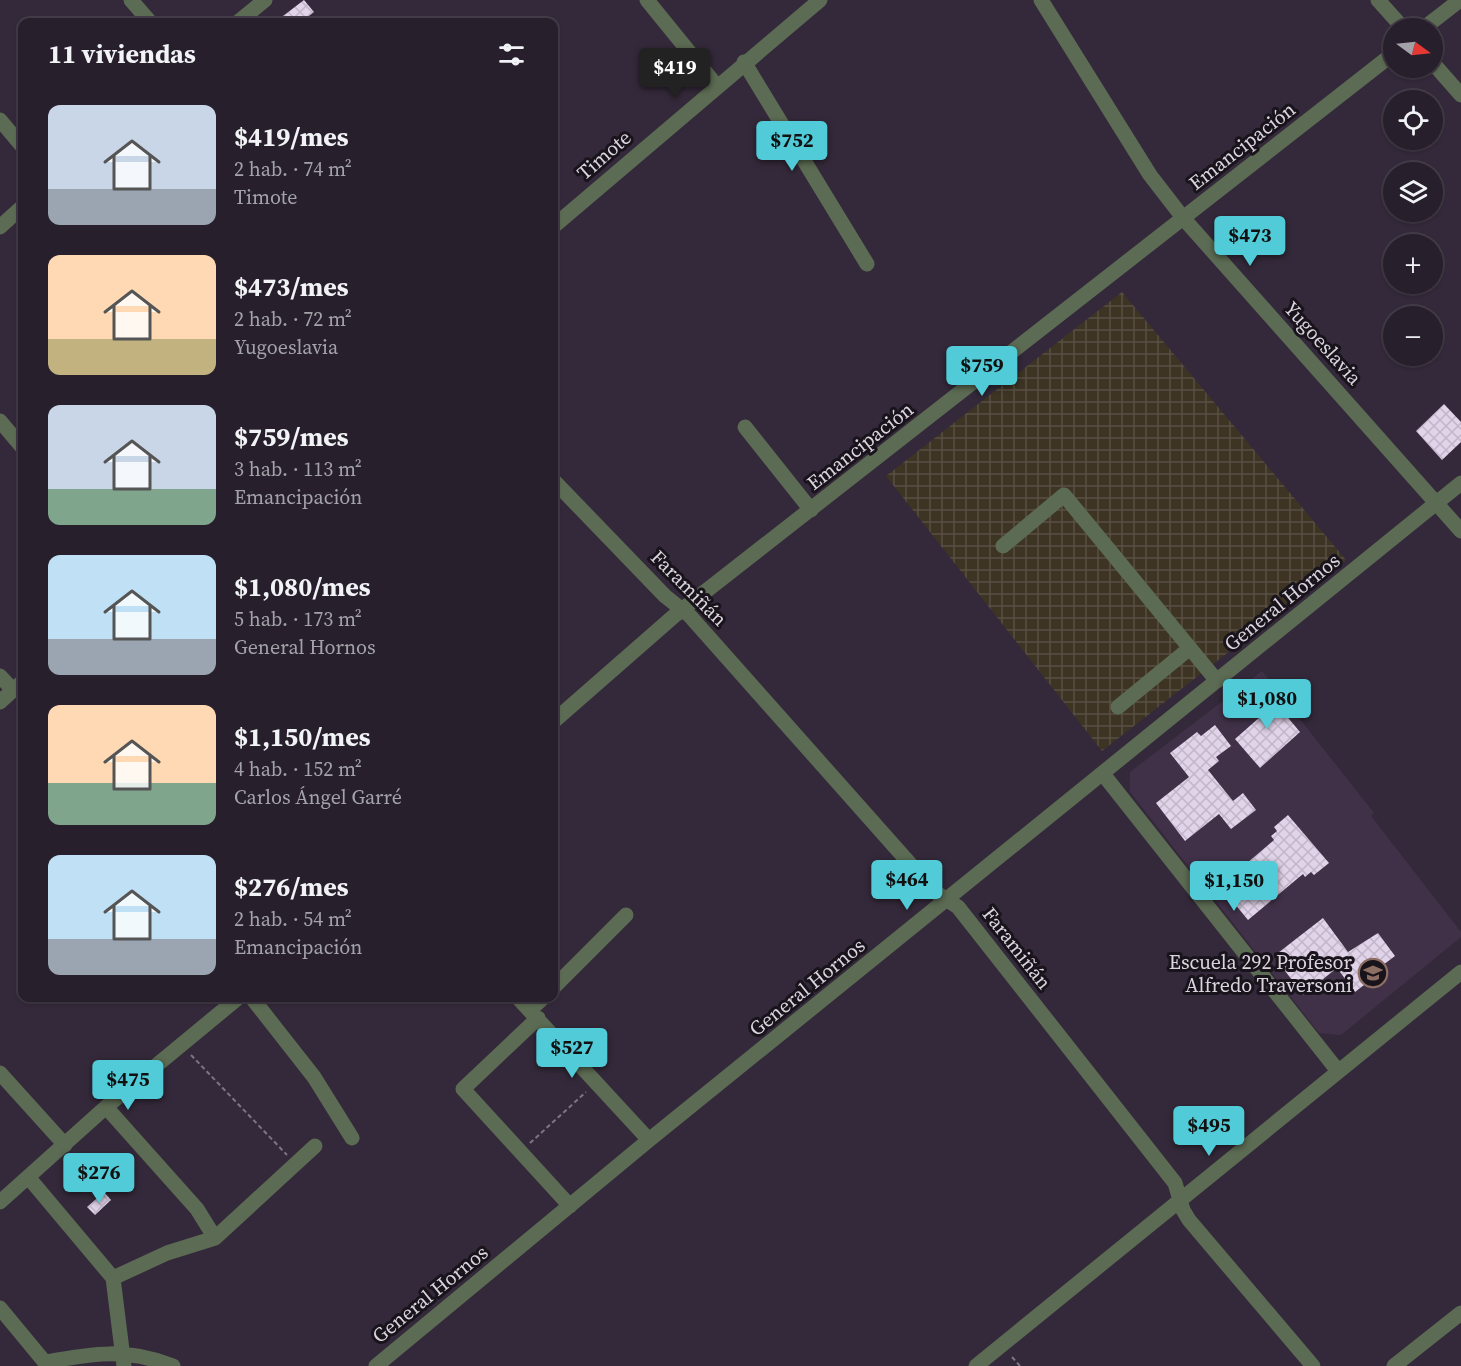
<!DOCTYPE html>
<html lang="es">
<meta charset="utf-8">
<style>
:root{--surface:#271f2c;--page:#332c38;--text:#f1f3f6;--muted:#a4a2a9;--line:#433d48;--accent:#52cbd9}
body{margin:0;font-family:"Source Serif 4",serif;background:var(--page);color:var(--text);height:100vh;display:flex;flex-direction:column;font-size:22px;white-space:nowrap}
*{box-sizing:border-box;margin:0}
p{font-size:20px;color:var(--muted)}
.icon{flex:none;width:33px;height:33px;fill:none;stroke:currentColor;stroke-width:2;stroke-linecap:round;stroke-linejoin:round}
.map{position:relative;flex:1;overflow:hidden}
.sheet{position:absolute;left:18px;top:18px;width:540px;height:984px;display:flex;flex-direction:column;background:var(--surface);border-radius:12px;box-shadow:0 2px 4px #0004,0 0 0 2px var(--line)}
.sheet>*{flex:none}
.needle{width:39px;rotate:105deg}
.controls{position:absolute;left:1383px;top:18px;display:grid;gap:12px}
.controls a{display:grid;place-items:center;width:60px;height:60px;border-radius:50%;background:var(--surface);box-shadow:0 2px 4px #0004,0 0 0 2px var(--line);font-size:30px}
.price{position:absolute;translate:-50% -51px;padding:0 14px;border-radius:6px;background:var(--accent);color:#111;font-size:20px;line-height:39px;filter:drop-shadow(0 2px 3px #0008)}
.price::after{content:'';position:absolute;left:50%;top:36px;width:18px;height:14px;margin-left:-9px;background:inherit;clip-path:polygon(0 0,100% 0,50% 100%)}
.price.active{background:#222;color:#fff}
ul{padding:0;list-style:none}
li{display:flex;align-items:center;gap:18px;height:150px;padding:0 30px}
li span{display:grid;place-items:center;flex:none;width:168px;height:120px;border-radius:12px;color:#555}
li>.icon{margin-inline-start:auto}
span .icon{width:72px;height:72px;fill:#fffc;stroke-width:1}
li b{font-size:26px}
h2{display:flex;justify-content:space-between;align-items:center;height:72px;padding:0 30px;font-size:26px}
.map>svg:first-child{display:block}
</style>
<div class="map">
<svg width="1461" height="1366" viewBox="0 0 1461 1366">
<defs>
<pattern id="industrial-grid" width="8" height="8" patternUnits="userSpaceOnUse" patternTransform="scale(1.5)"><rect width="8" height="8" fill="#3d3424"/><path d="M0 4h8M4 0v8" fill="none" stroke="#585043"/></pattern>
<pattern id="building-cross-hatch" width="8" height="8" patternUnits="userSpaceOnUse" patternTransform="scale(1.5)"><rect width="8" height="8" fill="#e1d3e9"/><path d="M0 0l8 8M0 8l8-8" fill="none" stroke="#c1b6c8"/></pattern>
</defs>
<rect width="100%" height="100%" fill="#34293a"/>
<path fill="#403148" d="M1262 671 1374 813 1371 816 1461 932V937L1341 1035 1319 1033 1130 792V772Z"/>
<path fill="url(#industrial-grid)" d="M1122 292 1346 560 1102 751 886 476Z"/>
<path fill="url(#building-cross-hatch)" d="M304 0 314 12 301 22H275Z
M1444 404 1461 422V442L1442 460 1416 431Z
M1263 688 1300 732 1260 768 1235 739 1260 717 1247 702Z
M1215 725 1231 746 1216 757 1219 761 1208 770 1233 801 1243 793 1256 810 1231 829 1219 814 1185 841 1156 803 1189 777 1170 753 1197 732 1201 736Z
M1288 815 1329 863 1314 875 1311 872 1305 877 1303 874 1248 920 1220 886 1274 840 1271 836 1277 831 1274 827Z
M1323 918 1348 952 1378 933 1395 956 1379 968 1382 971 1355 992 1337 968 1303 995 1274 956Z
M104 1192 111 1200 95 1215 87 1207Z"/>
<g fill="none" stroke-linecap="round" stroke-linejoin="round">
<path stroke="#7e7483" stroke-width="2" stroke-dasharray="4.5 3" stroke-linecap="butt" d="M191 1055 287 1155
M530 1143 586 1092
M1012 1357 1020 1366"/>
<path stroke="#5c6b53" stroke-width="15" d="M131 0 150 22
M647 0 716 85
M1041 0 1150 175 1184 219 1461 531
M1378 0 1403 28
M238 22 265 0
M1424 28 1460 0
M744 62 867 264
M1432 62 1461 95
M0 120 22 146
M554 226 820 0
M0 227 22 207
M0 421 22 447
M745 427 811 510
M554 481 665 596 690 616 935 892 958 907 1175 1183 1183 1210 1189 1220 1313 1366
M1003 546 1064 495 1217 681
M0 676 13 690
M0 702 22 682
M1118 707 1190 648
M554 721 674 616 1394 53
M1103 774 1338 1071
M554 987 626 915
M252 998 314 1077 352 1138
M518 998 649 1140
M530 1010 543 998
M538 1018 463 1089 570 1206
M0 1073 65 1145
M106 1107 197 1209 215 1238
M29 1178 113 1278 124 1366
M0 1202 106 1107 238 998
M113 1278 167 1253 215 1238 315 1146
M0 1308 48 1366
M46 1362C94 1353 127 1348 173 1366
M376 1366 649 1140 1461 483
M976 1366 1461 972
M1394 1366 1461 1313"/>
</g>
<defs>
<g id="school-ring" transform="scale(1.5)"><circle r="9.5" fill="#19141c" stroke="#8d6e63" stroke-width="1.5"/><path d="M0-5L7-2L0 1L-7-2ZM-4 1L0 2.5L4 1V4Q0 6-4 4Z" fill="#8d6e63"/></g>
</defs>
<g fill-rule="evenodd">
<use href="#school-ring" x="1373" y="973"/>
</g>
<g text-anchor="middle" dominant-baseline="central" stroke-width="6" stroke-linejoin="round" paint-order="stroke">
<g font-size="20" fill="#dbd4df" stroke="#19141c">
<text transform="translate(1242 146) rotate(-38)">Emancipación</text>
<text transform="translate(604 155) rotate(-41)">Timote</text>
<text transform="translate(1323 343) rotate(48)">Yugoeslavia</text>
<text transform="translate(860 446) rotate(-38)">Emancipación</text>
<text transform="translate(689 588) rotate(45)">Faramiñán</text>
<text transform="translate(1282 602) rotate(-39)">General Hornos</text>
<text transform="translate(1017 948) rotate(52)">Faramiñán</text>
<text transform="translate(807 987) rotate(-39)">General Hornos</text>
<text transform="translate(430 1294) rotate(-39)">General Hornos</text>
</g>
<g font-size="20" fill="#dbd4df" stroke="#19141c" text-anchor="end">
<text x="1352" y="962">Escuela 292 Profesor<tspan x="1352" dy="23">Alfredo Traversoni</tspan></text>
</g>
</g>
</svg>
<div class="controls">
<a><svg class="needle" viewBox="-14 -14 28 28"><path d="M0-13l5 13h-10z" fill="#e53935"/><path d="M0 13l5-13h-10z" fill="#a4a2a9"/></svg></a>
<a><svg class="icon" aria-label="locate" viewBox="0 0 24 24"><circle cx="12" cy="12" r="6"/><path d="M12 2v4M12 18v4M2 12h4M18 12h4"/></svg></a>
<a><svg class="icon" aria-label="layers" viewBox="0 0 24 24"><path d="M12 4l9 5-9 5-9-5zM3 14l9 5 9-5"/></svg></a>
<a>+</a>
<a>−</a>
</div>
<b class="price active" style="left:675px;top:99px">$419</b>
<b class="price" style="left:792px;top:172px">$752</b>
<b class="price" style="left:1250px;top:267px">$473</b>
<b class="price" style="left:982px;top:397px">$759</b>
<b class="price" style="left:1267px;top:730px">$1,080</b>
<b class="price" style="left:907px;top:911px">$464</b>
<b class="price" style="left:1234px;top:912px">$1,150</b>
<b class="price" style="left:572px;top:1079px">$527</b>
<b class="price" style="left:128px;top:1111px">$475</b>
<b class="price" style="left:1209px;top:1157px">$495</b>
<b class="price" style="left:99px;top:1204px">$276</b>
<section class="sheet">
<h2>11 viviendas<svg class="icon" aria-label="filters" viewBox="0 0 24 24"><path d="M4 7h16M4 17h16"/><circle cx="9" cy="7" r="2"/><circle cx="15" cy="17" r="2"/></svg></h2>
<ul>
<li><span style="background:linear-gradient(#c9d6e8 70%,#9aa5b1 0)"><svg class="icon" aria-label="home" viewBox="0 0 24 24"><path d="M3 11l9-7 9 7M6 9v11h12V9"/></svg></span><div><b>$419/mes</b><p>2 hab. · 74 m²</p><p>Timote</p></div></li>
<li><span style="background:linear-gradient(#ffd9b3 70%,#c2b280 0)"><svg class="icon" aria-label="home" viewBox="0 0 24 24"><path d="M3 11l9-7 9 7M6 9v11h12V9"/></svg></span><div><b>$473/mes</b><p>2 hab. · 72 m²</p><p>Yugoeslavia</p></div></li>
<li><span style="background:linear-gradient(#c9d6e8 70%,#7fa58c 0)"><svg class="icon" aria-label="home" viewBox="0 0 24 24"><path d="M3 11l9-7 9 7M6 9v11h12V9"/></svg></span><div><b>$759/mes</b><p>3 hab. · 113 m²</p><p>Emancipación</p></div></li>
<li><span style="background:linear-gradient(#bfe0f5 70%,#9aa5b1 0)"><svg class="icon" aria-label="home" viewBox="0 0 24 24"><path d="M3 11l9-7 9 7M6 9v11h12V9"/></svg></span><div><b>$1,080/mes</b><p>5 hab. · 173 m²</p><p>General Hornos</p></div></li>
<li><span style="background:linear-gradient(#ffd9b3 65%,#7fa58c 0)"><svg class="icon" aria-label="home" viewBox="0 0 24 24"><path d="M3 11l9-7 9 7M6 9v11h12V9"/></svg></span><div><b>$1,150/mes</b><p>4 hab. · 152 m²</p><p>Carlos Ángel Garré</p></div></li>
<li><span style="background:linear-gradient(#bfe0f5 70%,#9aa5b1 0)"><svg class="icon" aria-label="home" viewBox="0 0 24 24"><path d="M3 11l9-7 9 7M6 9v11h12V9"/></svg></span><div><b>$276/mes</b><p>2 hab. · 54 m²</p><p>Emancipación</p></div></li>
</ul>
</section>
</div>
